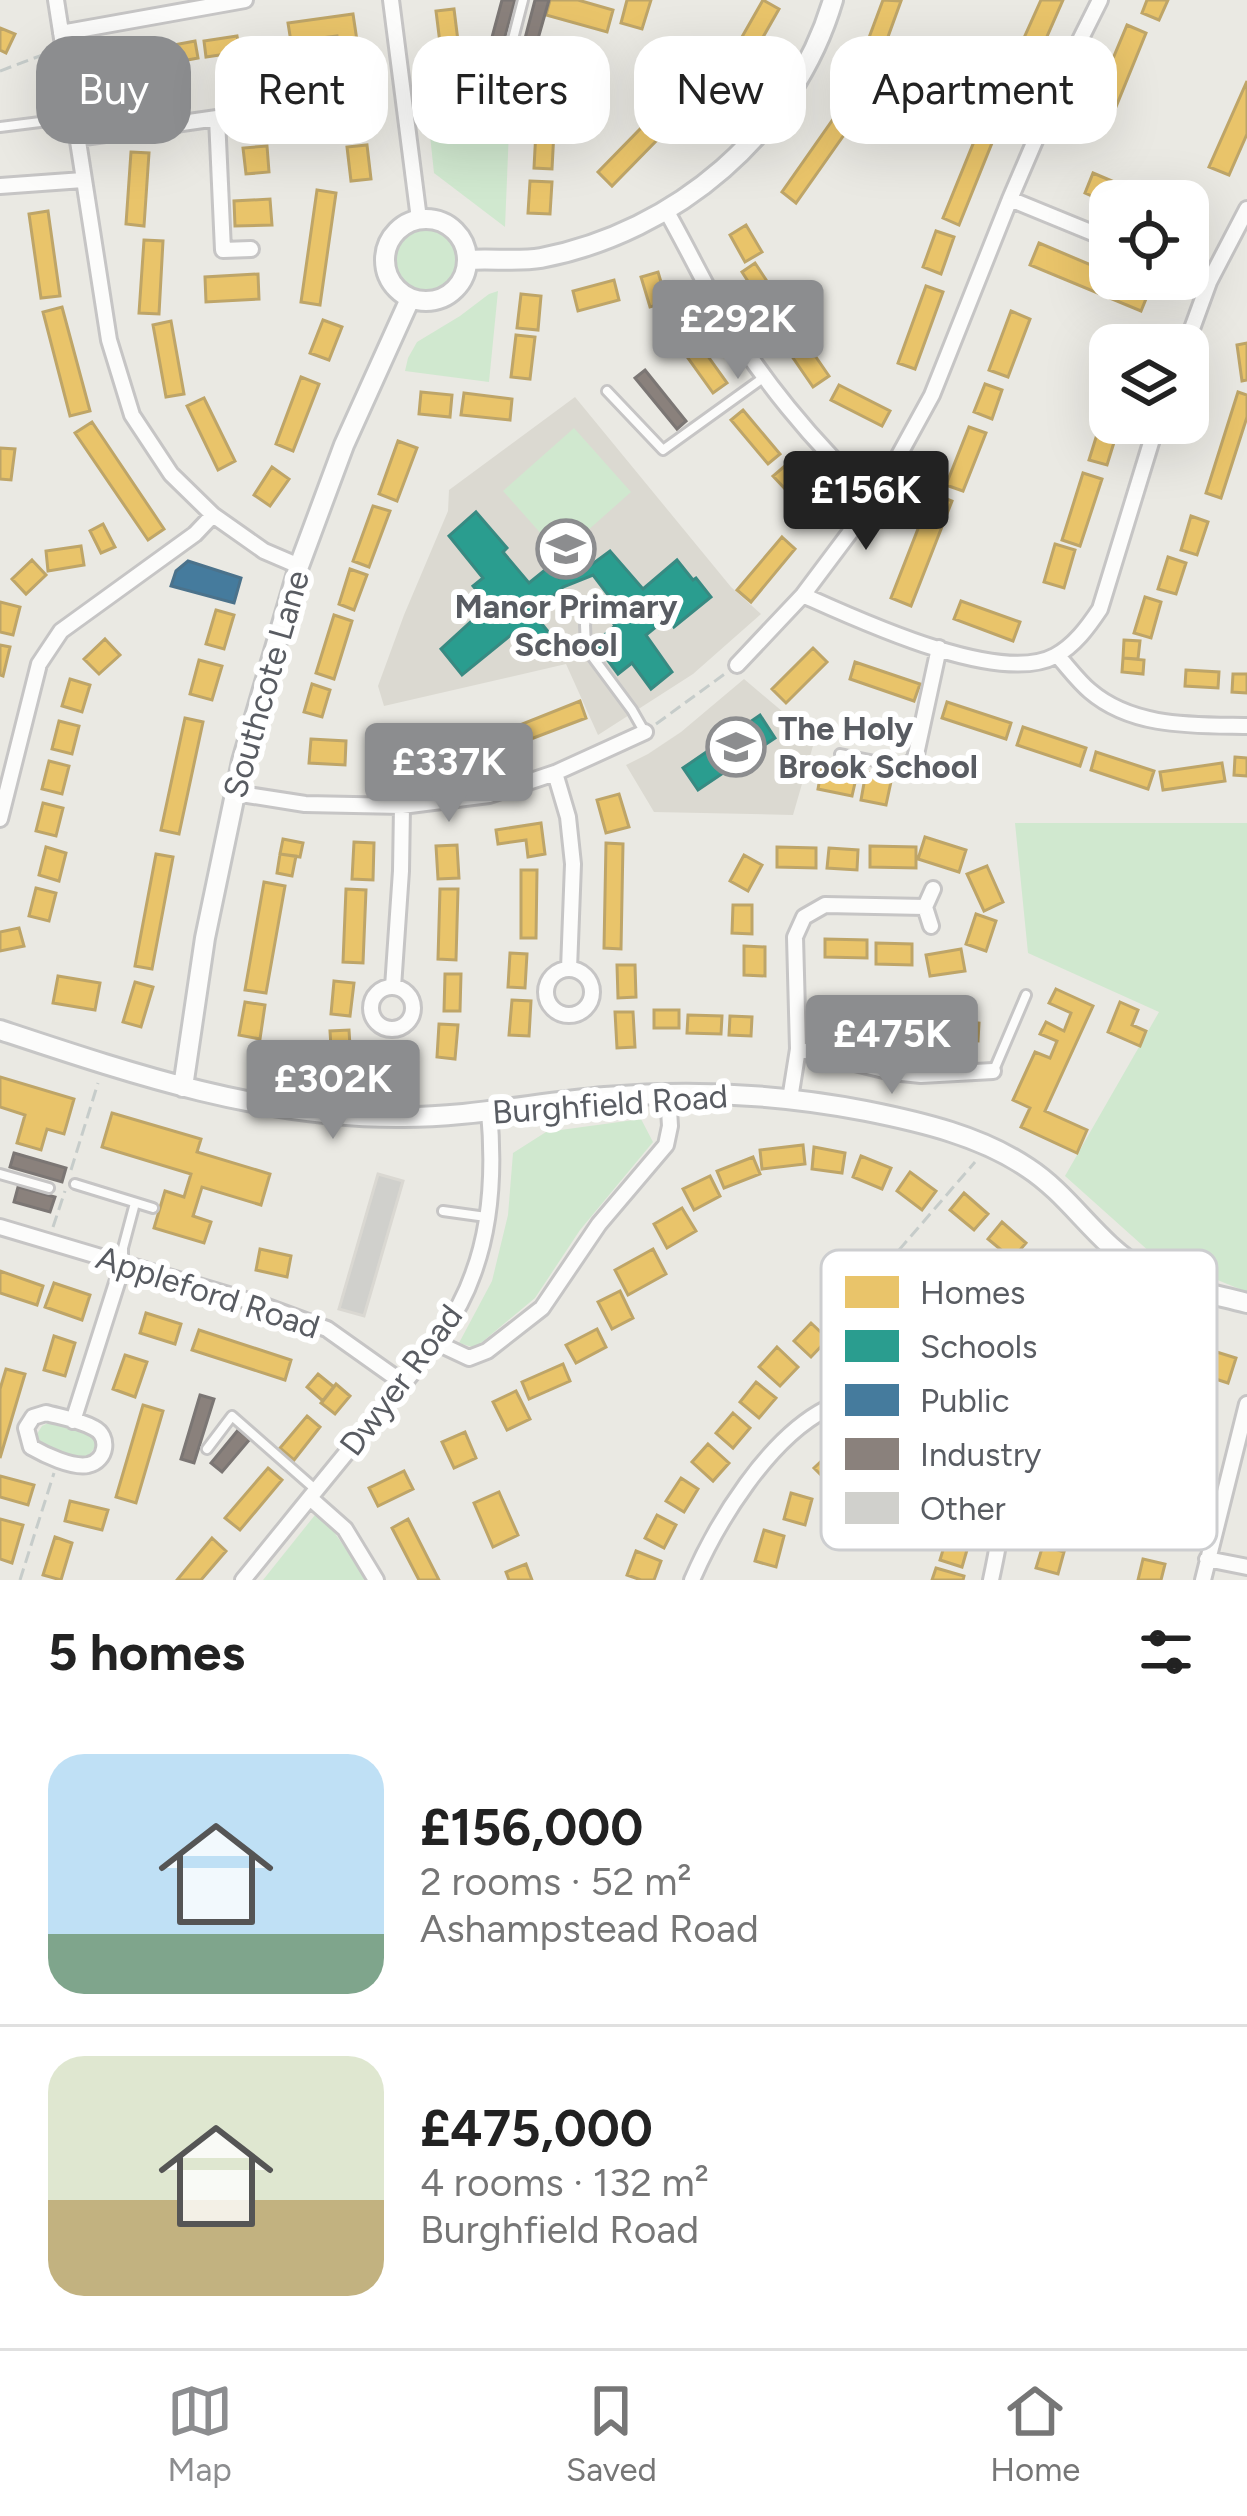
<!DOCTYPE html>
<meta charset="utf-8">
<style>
:root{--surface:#fff;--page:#f2f2f2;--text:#222;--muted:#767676;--line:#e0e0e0;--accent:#8c8d8f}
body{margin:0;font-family:Figtree,sans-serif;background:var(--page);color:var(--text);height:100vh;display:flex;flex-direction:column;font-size:45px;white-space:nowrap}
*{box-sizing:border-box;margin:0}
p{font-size:39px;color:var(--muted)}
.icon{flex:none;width:66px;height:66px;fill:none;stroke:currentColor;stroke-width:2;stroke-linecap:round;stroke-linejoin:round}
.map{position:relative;height:1580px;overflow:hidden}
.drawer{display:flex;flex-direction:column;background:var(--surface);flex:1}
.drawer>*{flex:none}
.guide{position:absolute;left:36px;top:36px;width:1176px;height:108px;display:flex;gap:24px}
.fabs{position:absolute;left:1089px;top:180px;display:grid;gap:24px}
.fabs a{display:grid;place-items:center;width:120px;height:120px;border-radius:24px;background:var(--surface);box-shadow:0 12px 48px #0002;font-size:60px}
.price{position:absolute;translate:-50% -102px;padding:0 27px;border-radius:12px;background:var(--accent);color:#fff;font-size:39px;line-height:78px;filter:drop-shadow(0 3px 6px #0008)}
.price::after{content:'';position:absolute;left:50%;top:72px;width:36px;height:27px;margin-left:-18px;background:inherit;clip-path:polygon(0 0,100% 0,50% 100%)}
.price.selected{background:#222;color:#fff}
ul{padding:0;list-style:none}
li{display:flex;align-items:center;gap:36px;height:300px;padding:0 48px}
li+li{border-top:3px solid var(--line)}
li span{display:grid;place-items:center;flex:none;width:336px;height:240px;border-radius:36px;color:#555}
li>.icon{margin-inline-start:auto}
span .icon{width:144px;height:144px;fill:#fffc;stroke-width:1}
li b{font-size:51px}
h2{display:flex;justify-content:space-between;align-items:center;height:144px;padding:0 48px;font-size:51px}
.pill{padding:0 42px;border-radius:36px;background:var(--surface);box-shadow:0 12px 48px #0002;font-size:42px;line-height:108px}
.pill.selected{background:var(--accent);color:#fff}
.tabs{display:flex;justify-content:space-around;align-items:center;height:168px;border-top:3px solid var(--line);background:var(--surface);font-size:33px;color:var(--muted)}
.tabs a{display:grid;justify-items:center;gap:6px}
.tabs .selected{color:var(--accent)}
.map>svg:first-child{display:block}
</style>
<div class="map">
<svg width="1247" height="1580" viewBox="0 0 1247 1580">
<rect width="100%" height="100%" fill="#eae9e3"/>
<path fill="#dbd9d1" d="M575 397 731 587 761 614 693 674 598 735 566 664 384 706 378 686 404 615 448 511 449 490Z
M744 679 815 739 793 815 654 812 626 765 648 754 681 732Z"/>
<path fill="#d0e8cf" d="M429 126 509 130 505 227 434 173Z
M392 260a34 34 0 1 1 68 0a34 34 0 1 1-68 0Z
M498 291 489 382 405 371 408 358 417 342 460 316 489 294Z
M574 428 631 492 560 555 503 491Z
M1015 823H1247V1292L1151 1253 1065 1176 1159 1012 1028 953Z
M641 1119 653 1142 580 1230 535 1298 475 1348 459 1343 492 1281 508 1215 513 1153 546 1132Z
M50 1422 88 1432 96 1443C89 1469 59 1455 42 1447L37 1434 42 1426Z
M319 1510 367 1580H263Z"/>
<path fill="#e9c46a" stroke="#bea568" stroke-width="3" d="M550 0H578L613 10 607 32 546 15Z
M627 0H651L642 29 621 23Z
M763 0 779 9 746 67 730 58Z
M883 0 901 1 865 100 848 94Z
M1041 0H1063L1034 66 1015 58Z
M1147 0H1168L1159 20 1142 13Z
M454 9 459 49 441 51 436 11Z
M353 14 362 74 343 77 337 36 291 42 288 23Z
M1127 25 1146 33 1109 124 1089 116Z
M0 28 15 34 6 53 0 50Z
M237 36 240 52 206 57 204 41Z
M195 41 198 58 161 65 158 48Z
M128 60 135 92 115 96 108 65Z
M711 65 726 77 681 131 666 119Z
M1002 72 1019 79 1012 97 995 90Z
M1247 81V134L1229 175 1209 167Z
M363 90 366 128 346 130 343 91Z
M444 90 477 91 476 112 443 111Z
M995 90 1012 97 1003 120 986 113Z
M262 93 265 138 241 140 237 95Z
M488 95 525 96V116L488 115Z
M843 105 858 115 796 203 782 192Z
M984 117 1000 123 959 225 943 218Z
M646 123 660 137 612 186 598 172Z
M536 130 554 131 552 169 534 168Z
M367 145 371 179 351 181 347 147Z
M267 146 269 172 246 174 243 148Z
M131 152 149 153 144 226 126 224Z
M1093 173 1159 201H1110V204L1085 193Z
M530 181 552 182 550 214 528 213Z
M317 190 336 193 320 305 301 302Z
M270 199 272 225 235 226 234 201Z
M48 211 60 296 41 298 29 214Z
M1188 213 1203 219 1195 239 1188 236Z
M746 225 762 252 745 262 730 235Z
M936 231 954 237 941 274 923 267Z
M144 240 163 241 159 314 139 313Z
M1039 243 1110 273V279H1125L1150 289 1141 311 1030 265Z
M755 263 790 316 776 325 742 272Z
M658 272 667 302 650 307 641 277Z
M258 274 259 299 206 302 205 277Z
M614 280 619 300 578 311 573 291Z
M926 286 943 292 915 369 898 363Z
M521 294 541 296 538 330 517 328Z
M62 307 90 411 70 416 43 312Z
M1011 311 1030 319 1008 377 989 370Z
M323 320 342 327 329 360 310 353Z
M171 321 184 394 166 397 153 325Z
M796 328 829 376 813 387 780 339Z
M692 334 727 383 713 393 678 344Z
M516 335 535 337 530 379 511 377Z
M1247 343V380L1242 381 1237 345Z
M301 377 319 384 293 451 276 444Z
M985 384 1002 390 992 419 974 412Z
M839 385 890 411 882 426 831 400Z
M421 392 452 395 450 417 419 414Z
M1238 392 1247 395V417L1221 498 1206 493Z
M464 393 512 399 510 420 461 415Z
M204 398 235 461 218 470 187 406Z
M743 410 780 454 768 464 731 420Z
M92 422 164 529 148 540 75 433Z
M969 427 986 433 963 491 946 485Z
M1098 431 1116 436 1107 465 1089 460Z
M398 441 417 448 397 501 379 494Z
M0 448 15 449 11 480 0 479Z
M787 464 830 511 817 523 773 476Z
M272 467 289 479 270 506 254 495Z
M1083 473 1102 479 1080 546 1062 540Z
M932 493 952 501 911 606 891 598Z
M373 506 390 511 369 567 353 561Z
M1191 516 1208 522 1197 555 1181 550Z
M103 524 115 547 101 553 90 531Z
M782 537 795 549 751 602 737 590Z
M1055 544 1075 550 1064 588 1044 582Z
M81 546 84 565 48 571 46 551Z
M1168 557 1186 563 1176 594 1158 589Z
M32 560 46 575 26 594 12 579Z
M350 569 367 575 354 610 339 604Z
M1145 597 1161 602 1151 638 1134 633Z
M961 601 1020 622 1013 641 954 619Z
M0 602 20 607 13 635 0 632Z
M216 610 234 615 224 649 206 644Z
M334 615 352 621 334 679 316 673Z
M105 639 120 655 99 674 84 659Z
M1124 640 1140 641 1138 659 1123 658Z
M0 645 10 647 3 676 0 675Z
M813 648 827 662 786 703 772 689Z
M1123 658 1144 660 1143 674 1122 672Z
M199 660 222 666 212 700 190 694Z
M855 662 920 684 914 701 850 679Z
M1186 670 1219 672 1218 688 1185 686Z
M1233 674H1247V693L1232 692Z
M70 679 90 685 82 712 62 706Z
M312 684 330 690 322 717 304 712Z
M580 701 586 718 523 742 517 726Z
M947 702 1011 723 1006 739 942 718Z
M185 718 203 722 179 834 161 830Z
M59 721 79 726 72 754 52 749Z
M1023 727 1086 748 1080 766 1017 745Z
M507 728 511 746 450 759 446 742Z
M311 739 346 741 345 765 309 763Z
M436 743 438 762 369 767 368 748Z
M1096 752 1154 771 1148 789 1091 770Z
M1235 757 1247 758V776L1234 775Z
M49 761 69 766 62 794 42 789Z
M1222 763 1225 781 1163 790 1160 772Z
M822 767 857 774 852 796 818 789Z
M866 772 892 777 886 805 861 800Z
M619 794 629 827 606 833 597 800Z
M43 803 63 808 56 836 36 831Z
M541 823 545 854 528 857 526 840 498 844 496 830Z
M925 837 966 850 959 872 918 859Z
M283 839 303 843 300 857 280 854Z
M354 842 374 843 373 880 352 879Z
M606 843 623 844 621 949 604 948Z
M457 845 459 878 438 879 436 846Z
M870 846 916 847V868L870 867Z
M46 847 66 853 59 881 39 875Z
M777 847 816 848V868L777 867Z
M829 848 858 850 857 870 827 868Z
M156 854 173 857 152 969 135 966Z
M280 854 296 856 292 876 277 873Z
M744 855 762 865 748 891 730 881Z
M987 866 1003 902 984 911 967 874Z
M521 870H537L536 938H521Z
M264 882 285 886 266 993 245 990Z
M36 888 56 893 49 921 29 916Z
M346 889 366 890 363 963 343 962Z
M440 889H458L456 960 438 959Z
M733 905H752V934L732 933Z
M976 914 996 921 986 951 966 944Z
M19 928 24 946 0 951V932Z
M825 939 867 940V958L825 957Z
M876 943 912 944V965L876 964Z
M744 946 765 947V976L744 975Z
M961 949 965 971 930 976 926 955Z
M510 953 527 954 525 988 508 987Z
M617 965H635L636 997 618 998Z
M445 974H461L460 1011H444Z
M58 976 100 983 95 1010 53 1003Z
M334 981 354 983 350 1016 331 1014Z
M135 982 153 987 141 1027 123 1022Z
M1056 989 1093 1006 1045 1111 1087 1130 1077 1153 1021 1127 1030 1108 1013 1100 1035 1052 1050 1058 1057 1041 1040 1034 1046 1022 1064 1031 1071 1013 1049 1003Z
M512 1000 531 1001 529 1036 509 1035Z
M245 1002 265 1005 260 1039 239 1035Z
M1120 1002 1138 1010 1132 1025 1146 1031 1140 1046 1108 1032Z
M828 1007 865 1012 862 1031 825 1026Z
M654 1010H679V1028H654Z
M615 1012H633L635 1047 617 1048Z
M688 1015 722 1016 721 1034 687 1033Z
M730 1016 752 1017 751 1036 729 1035Z
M886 1018 920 1021 918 1041 885 1039Z
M932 1018 979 1023 978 1041 930 1037Z
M439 1024 458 1025 455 1059 437 1057Z
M349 1030 351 1062 332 1063 330 1031Z
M0 1077 74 1099 64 1134 47 1129 41 1150 17 1143 25 1115 0 1107Z
M112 1113 201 1139 197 1152 270 1174 261 1205 202 1187 193 1216 211 1222 204 1243 154 1228 165 1191 184 1197 191 1174 102 1147Z
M803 1145 805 1164 762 1169 760 1150Z
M814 1147 845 1153 842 1173 812 1169Z
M861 1156 891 1168 882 1189 853 1177Z
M753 1157 760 1174 724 1188 717 1171Z
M910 1172 936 1191 922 1210 897 1191Z
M710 1176 720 1196 694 1210 683 1189Z
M964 1193 988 1214 974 1230 950 1210Z
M682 1208 696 1231 667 1248 654 1224Z
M1002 1222 1026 1243 1012 1259 988 1239Z
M260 1249 291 1256 287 1277 256 1270Z
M653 1249 666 1274 628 1295 615 1270Z
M0 1271 43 1286 37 1305 0 1293Z
M54 1283 90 1295 82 1320 45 1307Z
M620 1291 633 1318 612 1329 598 1302Z
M146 1313 181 1324 175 1344 140 1333Z
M811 1323 828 1339 811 1357 794 1341Z
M597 1329 606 1347 576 1363 566 1345Z
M199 1330 291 1360 285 1380 192 1350Z
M54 1336 75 1343 65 1376 44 1370Z
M777 1347 798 1367 780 1386 759 1367Z
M1207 1349 1236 1358 1228 1383 1200 1374Z
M125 1355 147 1362 135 1397 113 1389Z
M563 1364 570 1381 529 1399 522 1382Z
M6 1369 25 1374 0 1458V1389Z
M318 1374 334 1387 323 1401 307 1387Z
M756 1382 776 1398 759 1418 740 1402Z
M336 1384 350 1396 335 1414 321 1403Z
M516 1391 530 1419 507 1430 493 1402Z
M143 1405 163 1411 136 1503 116 1497Z
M733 1413 750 1428 733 1448 716 1433Z
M307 1416 320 1427 294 1460 280 1448Z
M465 1432 476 1458 454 1468 442 1442Z
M708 1444 729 1463 713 1481 692 1462Z
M833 1450 853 1469 834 1488 814 1468Z
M268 1468 282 1480 240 1530 225 1518Z
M404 1471 413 1489 378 1506 369 1488Z
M0 1476 34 1485 28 1505 0 1497Z
M681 1478 698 1489 684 1512 666 1501Z
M499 1492 518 1535 493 1547 474 1503Z
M791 1493 812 1499 805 1525 784 1519Z
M70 1501 108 1510 102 1530 65 1521Z
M657 1515 676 1525 664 1548 645 1538Z
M0 1519 23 1525 12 1563 0 1559Z
M408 1519 439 1580H419L392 1528Z
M952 1520 974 1526 962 1567 940 1560Z
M764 1530 784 1536 776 1567 755 1561Z
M55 1537 72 1543 61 1580 43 1575Z
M212 1538 226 1551 201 1580H177Z
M1043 1545 1064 1552 1058 1574 1036 1568Z
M636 1551 661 1561 654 1580H641L627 1575Z
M1143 1559 1165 1564 1161 1580H1138Z
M526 1564 532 1580H509L506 1572Z
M936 1568 964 1576 963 1580H932Z"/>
<path fill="#2a9d8f" stroke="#388a82" stroke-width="3" d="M476 512 507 548 503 552 529 583 550 566 559 578 587 568 610 551 643 589 677 560 693 580 696 578 711 597 674 627 668 617 646 635 672 672 651 689 632 663 618 674 595 643 615 626 609 616 618 608 593 575 563 587 533 613 559 645 543 659 517 630 462 675 441 649 489 605 473 586 483 578 449 536Z
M760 715 775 738 698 790 683 768Z"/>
<path fill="#457b9d" stroke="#4b728b" stroke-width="3" d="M188 561 241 578 234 603 171 586 176 571Z"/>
<path fill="#8a817c" stroke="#7b7674" stroke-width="3" d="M502 0H515L503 44 491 41Z
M535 0H549L534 53 522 50Z
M645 370 686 421 677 429 635 378Z
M14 1153 66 1168 62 1182 10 1167Z
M18 1187 55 1197 50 1212 14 1202Z
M200 1395 214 1399 194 1463 181 1459Z
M238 1430 250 1439 222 1472 211 1463Z"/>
<path fill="#d0d0cc" stroke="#dad8d2" stroke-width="3" d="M378 1174 403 1181 364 1316 339 1309Z"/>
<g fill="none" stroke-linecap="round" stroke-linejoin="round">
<g stroke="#c6c5c5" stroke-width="14">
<path id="lane" d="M513 39 523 0
M0 127 72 118
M607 391 663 450 763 378
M588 610 585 625 586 648 632 710 644 731
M840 754 905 767
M994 1070 1026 995
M0 1174 49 1188
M75 1184 153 1208
M443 1211 486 1217
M123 1263V1248L135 1203
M207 1449 232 1416 315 1489"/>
</g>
<g stroke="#c6c5c5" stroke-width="20">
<path id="street" d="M56 0 109 340 132 415 171 474 213 515 264 551 299 566
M391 0 419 219
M61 33 245 0
M77 138 217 118 223 250 251 249
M0 186 83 180
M1010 199 1110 240
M667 212C684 242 699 273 716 303 756 373 815 446 875 499
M1188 273 1209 282
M1186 345 1209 282 1247 209
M803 595C859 620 999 686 1055 656 1074 646 1088 627 1100 609L1157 423
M1057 655C1068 667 1078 681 1090 691 1133 728 1194 725 1247 726
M737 665 803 595 875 499 932 395 1010 199 1067 66 1100 0
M906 767 915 759 939 648
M555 773 568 817 573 864 569 969
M235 793 305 804 402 806 489 795 555 773 645 732
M0 819 39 664 61 631 195 534 213 515
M931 926 925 907 933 889
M546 992a23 23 0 1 1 46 0a23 23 0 1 1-46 0Z
M393 987 401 871 402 806
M371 1008a21 21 0 1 1 42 0a21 21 0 1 1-42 0Z
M798 1049 892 1072 921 1075 993 1071
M790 1099 798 1049 795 937 804 917 825 905 925 907
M0 1227 259 1304 327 1329 403 1383
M437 1343 469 1358 487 1351 542 1308 599 1224 666 1145 670 1126 668 1093
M46 1413C61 1417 80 1420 94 1428 110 1436 107 1461 88 1465 72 1468 45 1455 31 1447L26 1428 33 1417Z
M73 1421 123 1264
M310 1498 345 1529 376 1580
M1207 1559 1247 1567
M243 1580C287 1526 331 1471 376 1417 412 1372 454 1329 473 1274 492 1223 494 1165 489 1111
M692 1580C717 1522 768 1439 826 1409 868 1388 930 1401 964 1434 981 1450 1000 1493 1000 1516 1001 1537 995 1560 991 1580
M1203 1580 1247 1404"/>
</g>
<g stroke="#c6c6c6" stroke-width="24">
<path id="secondary" d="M385 260a41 41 0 1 1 82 0a41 41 0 1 1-82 0Z
M467 260C491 258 518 262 541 258 676 232 794 132 833 0
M0 1030C130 1073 259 1117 397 1117 467 1118 535 1103 605 1097 692 1090 780 1094 866 1111 921 1122 981 1136 1028 1168 1071 1196 1098 1245 1143 1270 1174 1288 1213 1294 1247 1303
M183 1087 205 938 242 761 299 566 344 445 410 299"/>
</g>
<path stroke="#c6ccca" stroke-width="3" stroke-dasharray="12 6" stroke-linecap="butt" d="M0 71 45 54
M656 724 726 673
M71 1170 98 1083
M53 1227 65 1191
M864 1386 880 1272 975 1162
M20 1580 54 1473"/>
<use href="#lane" stroke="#fcfcfb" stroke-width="8"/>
<use href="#street" stroke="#fcfcfb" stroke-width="14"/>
<use href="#secondary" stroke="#fcfcfb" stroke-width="18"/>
</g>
<defs>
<g id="school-ring" transform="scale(3)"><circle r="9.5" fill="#fff" stroke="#8c8d8f" stroke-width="1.5"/><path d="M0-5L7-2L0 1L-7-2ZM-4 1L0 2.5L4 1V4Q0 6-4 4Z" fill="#8c8d8f"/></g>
</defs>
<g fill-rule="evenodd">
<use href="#school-ring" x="566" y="549"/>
<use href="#school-ring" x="736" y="747"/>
</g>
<g text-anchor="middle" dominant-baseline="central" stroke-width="12" stroke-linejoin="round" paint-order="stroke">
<g font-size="33" font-weight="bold" fill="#595c62" stroke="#fff">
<text x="566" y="606">Manor Primary<tspan x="566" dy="38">School</tspan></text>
<text x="778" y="728" text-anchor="start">The Holy<tspan x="778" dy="38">Brook School</tspan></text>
</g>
<g font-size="33" fill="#595c62" stroke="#fff">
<text transform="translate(266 684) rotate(-74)">Southcote Lane</text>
<text transform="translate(610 1104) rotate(-4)">Burghfield Road</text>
<text transform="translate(208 1292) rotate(18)">Appleford Road</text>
<text transform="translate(401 1380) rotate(-53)">Dwyer Road</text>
</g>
</g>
<rect x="821" y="1250" width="396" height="300" rx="18" fill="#fff" stroke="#cdced0" stroke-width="3"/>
<rect x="845" y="1276" width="54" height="32" fill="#e9c46a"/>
<rect x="845" y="1330" width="54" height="32" fill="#2a9d8f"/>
<rect x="845" y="1384" width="54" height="32" fill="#457b9d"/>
<rect x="845" y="1438" width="54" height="32" fill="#8a817c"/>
<rect x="845" y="1492" width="54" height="32" fill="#d0d0cc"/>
<g font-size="33" fill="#595c62">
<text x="920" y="1304">Homes</text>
<text x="920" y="1358">Schools</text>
<text x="920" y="1412">Public</text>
<text x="920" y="1466">Industry</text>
<text x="920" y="1520">Other</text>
</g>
</svg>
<div class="fabs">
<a><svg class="icon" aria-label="locate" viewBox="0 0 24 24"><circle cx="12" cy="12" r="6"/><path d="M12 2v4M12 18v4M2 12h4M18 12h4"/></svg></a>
<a><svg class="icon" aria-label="layers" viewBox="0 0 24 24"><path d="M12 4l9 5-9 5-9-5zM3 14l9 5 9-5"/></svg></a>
</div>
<b class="price" style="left:738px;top:382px">£292K</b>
<b class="price selected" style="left:866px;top:553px">£156K</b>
<b class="price" style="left:449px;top:825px">£337K</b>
<b class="price" style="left:892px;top:1097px">£475K</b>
<b class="price" style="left:333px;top:1142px">£302K</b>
<div class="guide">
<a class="pill selected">Buy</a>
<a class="pill">Rent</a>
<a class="pill">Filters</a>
<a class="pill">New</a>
<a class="pill">Apartment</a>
</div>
</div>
<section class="drawer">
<h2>5 homes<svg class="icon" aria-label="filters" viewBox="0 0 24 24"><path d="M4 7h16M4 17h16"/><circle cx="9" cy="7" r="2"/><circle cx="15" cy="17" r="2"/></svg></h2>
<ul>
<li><span style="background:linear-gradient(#bfe0f5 75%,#7fa58c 0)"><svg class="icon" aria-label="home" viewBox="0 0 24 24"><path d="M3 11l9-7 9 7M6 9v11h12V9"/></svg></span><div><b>£156,000</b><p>2 rooms · 52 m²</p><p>Ashampstead Road</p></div></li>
<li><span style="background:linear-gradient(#dfe7d0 60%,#c2b280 0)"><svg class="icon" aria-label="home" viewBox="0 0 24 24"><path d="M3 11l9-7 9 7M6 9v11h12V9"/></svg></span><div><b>£475,000</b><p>4 rooms · 132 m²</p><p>Burghfield Road</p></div></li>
</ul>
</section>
<nav class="tabs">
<a class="selected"><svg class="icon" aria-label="map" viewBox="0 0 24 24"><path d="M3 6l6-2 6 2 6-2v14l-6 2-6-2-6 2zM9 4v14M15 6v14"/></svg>Map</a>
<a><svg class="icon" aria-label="saved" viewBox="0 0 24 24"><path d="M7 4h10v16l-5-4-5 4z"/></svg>Saved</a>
<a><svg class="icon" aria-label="home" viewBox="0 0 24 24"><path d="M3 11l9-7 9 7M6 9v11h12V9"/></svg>Home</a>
</nav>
